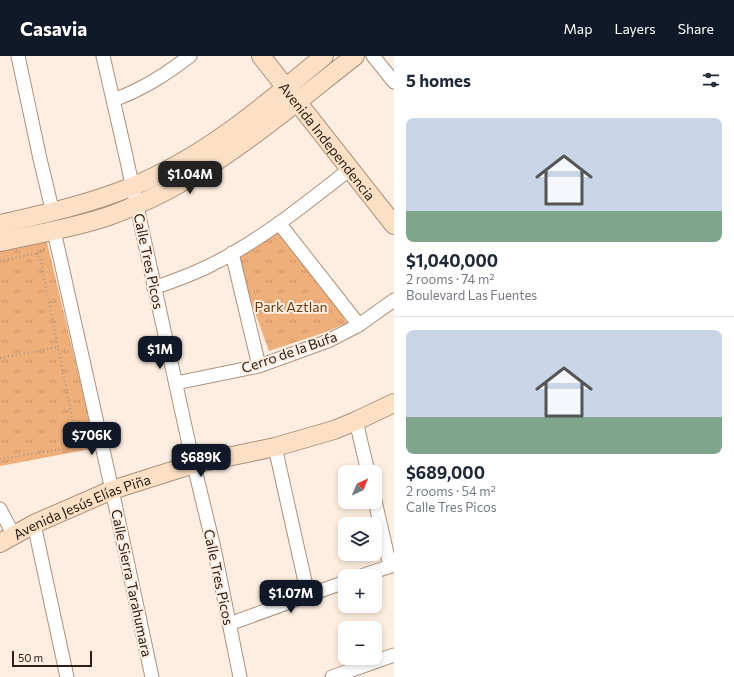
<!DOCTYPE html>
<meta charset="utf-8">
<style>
:root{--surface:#fff;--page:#f6f6f7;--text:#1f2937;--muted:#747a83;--line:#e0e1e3;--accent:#111827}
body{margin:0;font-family:Commissioner,sans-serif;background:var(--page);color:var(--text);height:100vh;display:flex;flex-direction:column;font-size:15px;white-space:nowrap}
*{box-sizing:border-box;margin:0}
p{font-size:13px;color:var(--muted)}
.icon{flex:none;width:22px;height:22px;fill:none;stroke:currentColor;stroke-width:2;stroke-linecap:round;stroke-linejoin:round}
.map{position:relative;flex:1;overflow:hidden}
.side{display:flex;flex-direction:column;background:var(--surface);width:340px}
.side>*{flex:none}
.needle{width:26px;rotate:44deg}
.fabs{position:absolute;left:338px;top:409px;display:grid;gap:8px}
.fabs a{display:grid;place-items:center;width:44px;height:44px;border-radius:8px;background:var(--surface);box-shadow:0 2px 6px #0003;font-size:20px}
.scale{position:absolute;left:12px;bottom:10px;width:80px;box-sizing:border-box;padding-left:4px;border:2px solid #2a2018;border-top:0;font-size:11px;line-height:14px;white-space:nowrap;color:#2a2018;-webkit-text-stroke:3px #feeee1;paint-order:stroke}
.price{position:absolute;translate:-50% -34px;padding:0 9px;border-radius:8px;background:var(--accent);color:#fff;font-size:13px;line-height:26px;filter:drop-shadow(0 1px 2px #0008)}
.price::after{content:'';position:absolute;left:50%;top:24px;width:12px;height:9px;margin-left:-6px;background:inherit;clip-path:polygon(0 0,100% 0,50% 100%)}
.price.selected{background:#222;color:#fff}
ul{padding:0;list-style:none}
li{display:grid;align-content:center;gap:8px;height:212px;padding:0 12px}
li+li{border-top:1px solid var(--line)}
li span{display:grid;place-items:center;height:124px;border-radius:8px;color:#555}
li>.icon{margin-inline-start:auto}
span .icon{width:72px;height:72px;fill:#fffc;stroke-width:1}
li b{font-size:17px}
h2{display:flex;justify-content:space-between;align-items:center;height:48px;padding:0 12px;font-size:17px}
header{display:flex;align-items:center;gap:24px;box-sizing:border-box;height:56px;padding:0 20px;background:var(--accent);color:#fff}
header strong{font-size:19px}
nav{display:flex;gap:22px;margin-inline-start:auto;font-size:14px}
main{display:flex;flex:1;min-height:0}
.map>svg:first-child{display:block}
</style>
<header>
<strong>Casavia</strong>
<nav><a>Map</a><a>Layers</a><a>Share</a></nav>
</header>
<main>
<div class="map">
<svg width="394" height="621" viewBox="0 0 394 621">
<defs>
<pattern id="park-tufts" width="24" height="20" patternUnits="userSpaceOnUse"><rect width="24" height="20" fill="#efaf7a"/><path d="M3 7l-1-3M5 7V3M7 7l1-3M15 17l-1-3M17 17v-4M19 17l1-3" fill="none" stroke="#cd9669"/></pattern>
</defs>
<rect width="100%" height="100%" fill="#feeee1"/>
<path fill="url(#park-tufts)" d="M279 176 334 246 347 267 323 277 269 295 236 204Z
M46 182 96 392 0 410V192Z"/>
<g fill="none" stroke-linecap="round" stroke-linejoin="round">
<g stroke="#ab917d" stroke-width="15">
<path id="street" d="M18 0 40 103 53 157
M103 0 125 96 190 393 214 492 240 621
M373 0 394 26
M113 44C142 34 166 18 190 0
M279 167 359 269
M54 175 112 434 152 621
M232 197 259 310
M154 232C173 225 191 219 209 210 260 185 305 148 350 113
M176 327 259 310 328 285 359 269 394 244
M356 365 368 416
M275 391 308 539
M375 445 390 510
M0 453 14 480
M34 468 67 621
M361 520 394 509
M229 568 345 526
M332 621 394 599"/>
</g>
<g stroke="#ab917d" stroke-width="20">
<g id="secondary">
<path id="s1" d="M261 0 394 169"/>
<path d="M0 168C45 158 89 148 131 131 204 102 265 49 324 0"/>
<path d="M0 186C36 178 74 172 109 160 203 127 278 60 355 0"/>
<path id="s2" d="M0 487 34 468 112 434 194 408 275 391 334 374 356 365 394 347"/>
</g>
</g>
<path stroke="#a89a8f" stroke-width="2" stroke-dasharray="1 3" stroke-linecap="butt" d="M37 198 46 192
M0 205 32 198H37L40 202 77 386V390L75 391 0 403
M0 302 58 291"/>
<use href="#street" stroke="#fff" stroke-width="13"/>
<use href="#secondary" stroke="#fce0c5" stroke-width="18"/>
</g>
<g text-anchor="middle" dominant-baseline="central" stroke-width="4" stroke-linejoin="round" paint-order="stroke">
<g font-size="14" fill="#2a2018" stroke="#feeee1">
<text stroke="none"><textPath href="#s1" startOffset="108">Avenida Independencia</textPath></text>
<text transform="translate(149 205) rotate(78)">Calle Tres Picos</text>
<text transform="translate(289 296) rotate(-19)">Cerro de la Bufa</text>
<text stroke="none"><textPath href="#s2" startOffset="90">Avenida Jesús Elías Piña</textPath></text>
<text transform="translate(219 521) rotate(78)">Calle Tres Picos</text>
<text transform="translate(132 527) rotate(78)">Calle Sierra Tarahumara</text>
</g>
<g font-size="14" fill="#673b0f" stroke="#feeee1">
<text x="291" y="250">Park Aztlan</text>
</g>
</g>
</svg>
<div class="fabs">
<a><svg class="needle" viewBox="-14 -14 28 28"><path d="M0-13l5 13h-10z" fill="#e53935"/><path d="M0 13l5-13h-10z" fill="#747a83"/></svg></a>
<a><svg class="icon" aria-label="layers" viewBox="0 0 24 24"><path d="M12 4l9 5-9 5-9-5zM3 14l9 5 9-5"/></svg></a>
<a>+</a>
<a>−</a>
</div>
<div class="scale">50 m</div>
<b class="price selected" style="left:190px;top:139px">$1.04M</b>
<b class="price" style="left:160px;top:314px">$1M</b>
<b class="price" style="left:92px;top:400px">$706K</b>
<b class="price" style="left:201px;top:422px">$689K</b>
<b class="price" style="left:291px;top:558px">$1.07M</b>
</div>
<section class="side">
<h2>5 homes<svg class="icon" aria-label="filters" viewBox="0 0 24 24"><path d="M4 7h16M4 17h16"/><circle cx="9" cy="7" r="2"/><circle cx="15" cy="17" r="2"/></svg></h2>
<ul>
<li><span style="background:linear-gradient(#c9d6e8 75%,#7fa58c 0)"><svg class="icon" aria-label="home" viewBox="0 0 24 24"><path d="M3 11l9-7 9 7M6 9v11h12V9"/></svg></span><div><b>$1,040,000</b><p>2 rooms · 74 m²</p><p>Boulevard Las Fuentes</p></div></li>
<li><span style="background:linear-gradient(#c9d6e8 70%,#7fa58c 0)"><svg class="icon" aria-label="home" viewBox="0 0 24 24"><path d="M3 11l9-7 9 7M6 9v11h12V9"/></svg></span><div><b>$689,000</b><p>2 rooms · 54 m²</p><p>Calle Tres Picos</p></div></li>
</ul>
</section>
</main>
